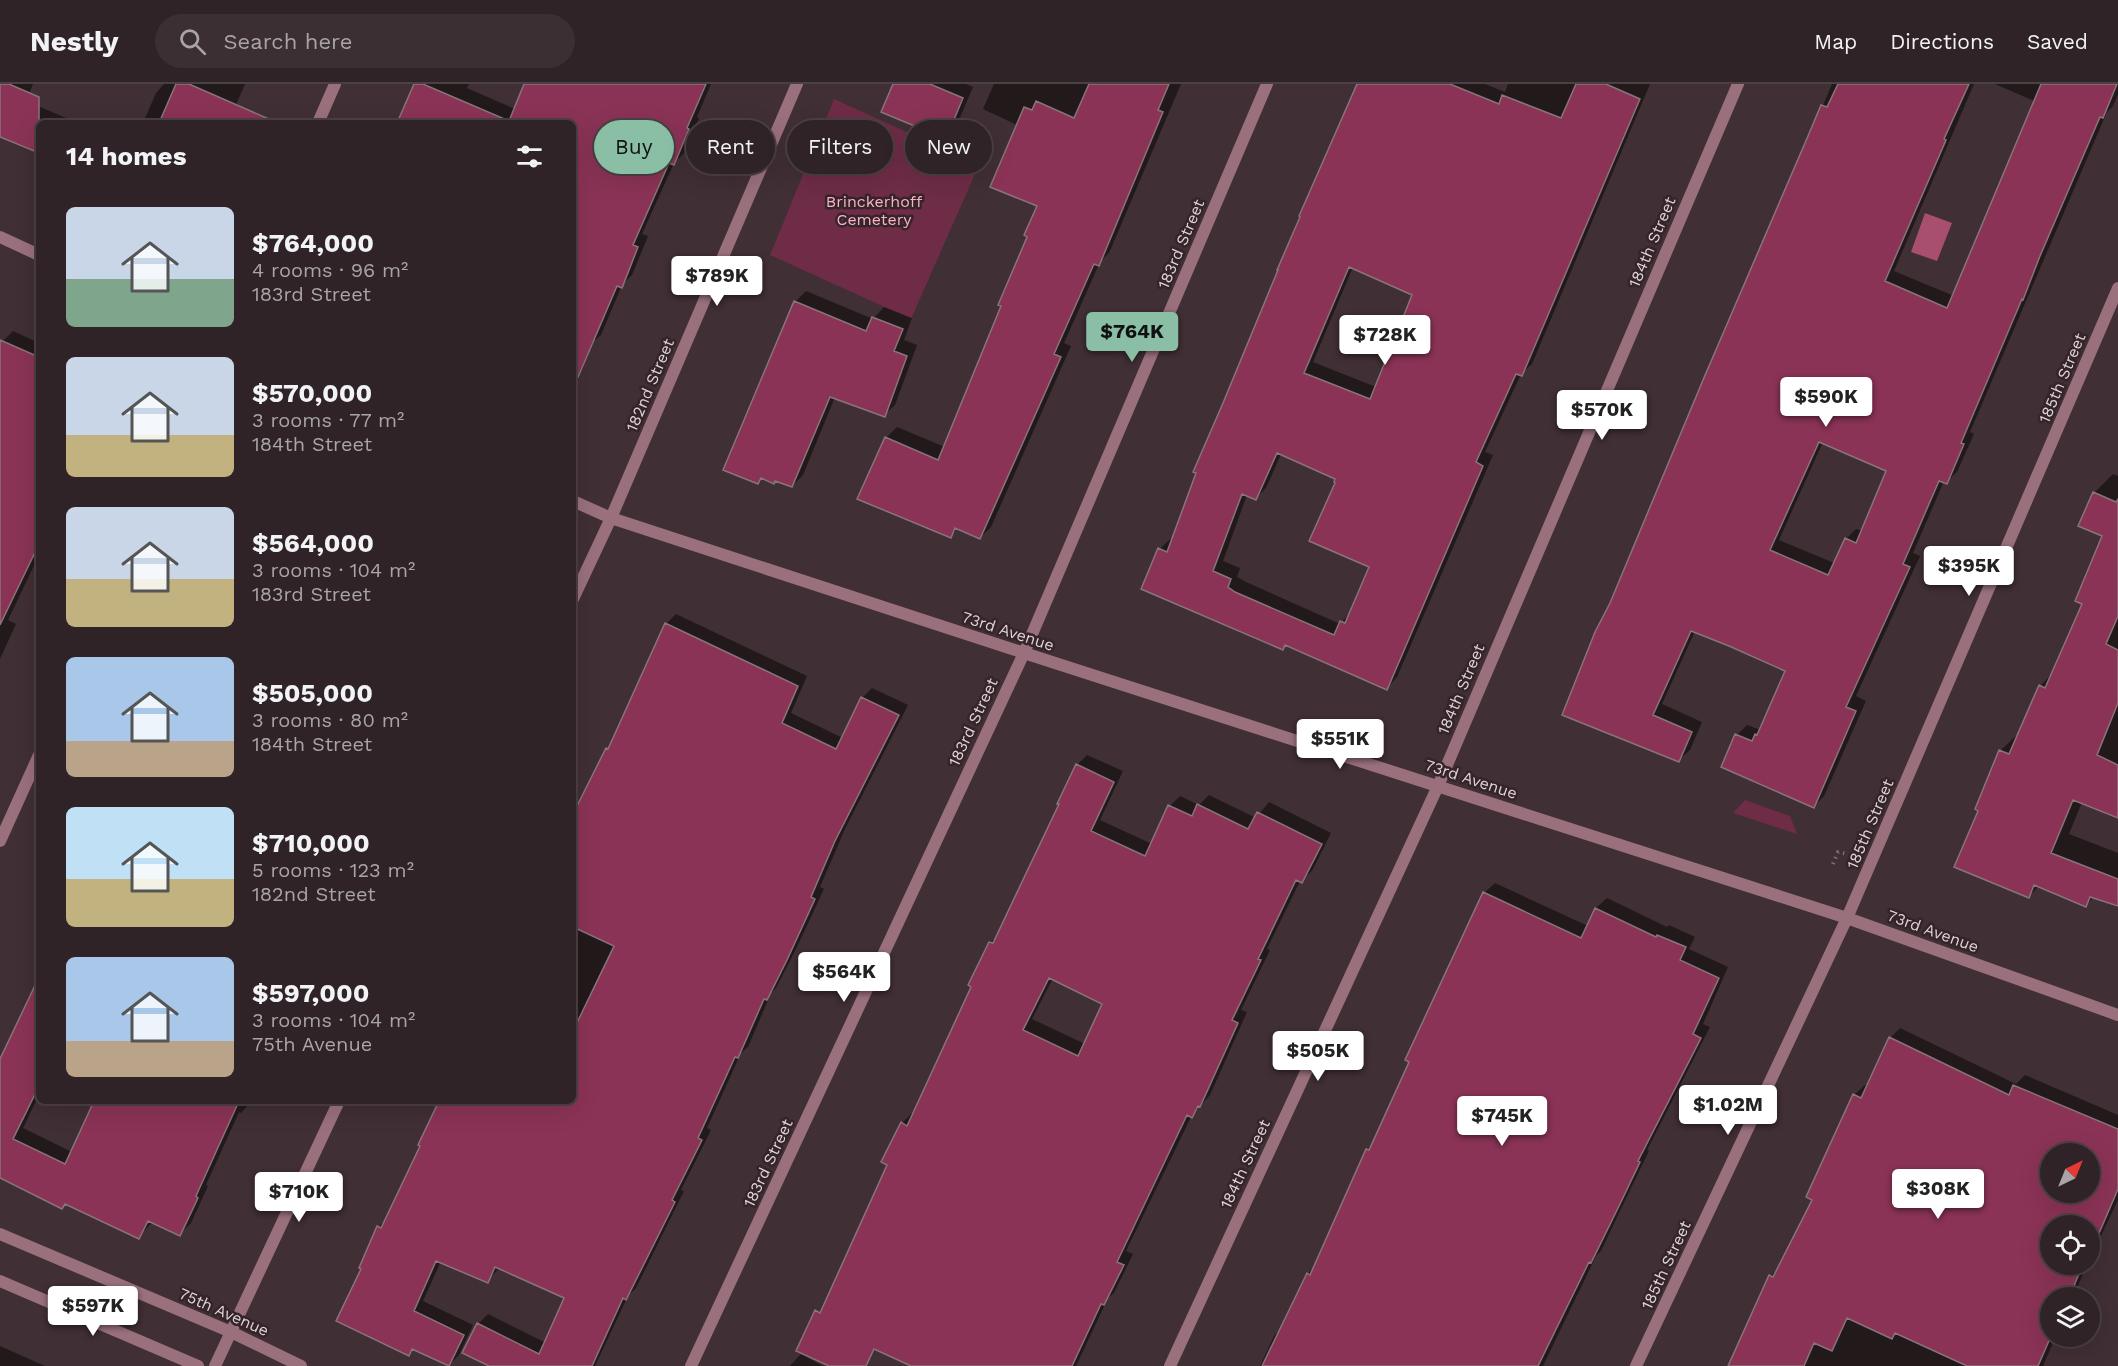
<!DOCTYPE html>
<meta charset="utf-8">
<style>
:root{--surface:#302327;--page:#3c2f33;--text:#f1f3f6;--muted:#a8a4a7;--line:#4b4044;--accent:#8abfa5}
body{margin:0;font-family:"Work Sans",sans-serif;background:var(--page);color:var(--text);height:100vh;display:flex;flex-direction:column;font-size:22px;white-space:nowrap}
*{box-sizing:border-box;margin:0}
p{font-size:20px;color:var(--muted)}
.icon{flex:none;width:33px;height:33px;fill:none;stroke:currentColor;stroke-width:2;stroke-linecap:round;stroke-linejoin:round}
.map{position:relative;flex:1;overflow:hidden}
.side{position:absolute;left:36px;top:36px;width:540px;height:984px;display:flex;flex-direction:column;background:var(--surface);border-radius:9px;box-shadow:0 6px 24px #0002,0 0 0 2px var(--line)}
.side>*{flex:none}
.hud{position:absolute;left:594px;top:36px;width:570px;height:54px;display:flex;gap:12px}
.needle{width:39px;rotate:43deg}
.controls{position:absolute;left:2040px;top:1059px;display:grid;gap:12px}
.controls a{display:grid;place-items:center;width:60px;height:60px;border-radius:50%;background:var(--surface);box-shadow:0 6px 24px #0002,0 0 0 2px var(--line);font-size:30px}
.price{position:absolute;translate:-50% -51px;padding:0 14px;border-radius:6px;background:#fff;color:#222;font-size:20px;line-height:39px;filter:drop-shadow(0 2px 3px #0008)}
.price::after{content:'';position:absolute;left:50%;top:36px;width:18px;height:14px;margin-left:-9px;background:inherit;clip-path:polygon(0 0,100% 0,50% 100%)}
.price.selected{background:var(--accent);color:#111}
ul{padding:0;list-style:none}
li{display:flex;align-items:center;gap:18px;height:150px;padding:0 30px}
li span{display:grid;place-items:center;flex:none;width:168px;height:120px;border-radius:9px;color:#555}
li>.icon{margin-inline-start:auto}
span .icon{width:72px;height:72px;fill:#fffc;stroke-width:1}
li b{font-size:26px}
h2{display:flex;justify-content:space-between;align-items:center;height:72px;padding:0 30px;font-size:26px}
.pill{padding:0 21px;border-radius:27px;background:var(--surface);box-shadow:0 6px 24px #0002,0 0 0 2px var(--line);font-size:21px;line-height:54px}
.pill.selected{background:var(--accent);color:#111}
header{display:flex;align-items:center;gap:36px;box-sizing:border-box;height:84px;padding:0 30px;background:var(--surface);border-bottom:2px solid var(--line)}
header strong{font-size:28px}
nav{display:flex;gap:33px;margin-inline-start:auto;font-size:21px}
.search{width:420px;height:54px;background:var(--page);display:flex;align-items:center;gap:15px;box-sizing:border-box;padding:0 21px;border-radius:33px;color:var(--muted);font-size:22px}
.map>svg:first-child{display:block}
</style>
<header>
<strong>Nestly</strong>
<div class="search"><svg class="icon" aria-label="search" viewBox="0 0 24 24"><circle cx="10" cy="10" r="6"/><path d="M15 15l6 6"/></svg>Search here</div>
<nav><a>Map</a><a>Directions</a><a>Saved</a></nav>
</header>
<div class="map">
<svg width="2118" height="1282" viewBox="0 0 2118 1282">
<rect width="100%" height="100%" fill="#402f34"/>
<path fill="#6e2c46" d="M834 15 979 81 911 235 770 171Z
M1745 716 1790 732 1797 750 1733 729Z"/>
<path fill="#a84e6f" d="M1925 129 1952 139 1937 177 1911 168Z"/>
<path fill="#0007" fill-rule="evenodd" d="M0 0H33L26 17 78 39H39V68L0 51Z
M164 0H245L228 39H143L156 9Z
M415 0H469L467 4 515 25 569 0H711L697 33 699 34 684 69 674 79 642 150 648 152 632 191 622 201 601 251 594 257 573 308V39H399Z
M894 0H966L973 3 956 43 946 53Z
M994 0H1181L1109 169 1100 178 1064 259 1071 262 991 443 980 454 958 444 951 452 886 354 897 343 945 363 1029 152 1039 121 1017 41 983 25Z
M1359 0H1485L1505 8 1508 0H1650L1532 280 1521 290 1485 368 1493 371 1397 593 1387 604 1286 560 1282 564 1160 465 1170 455 1173 456ZM1353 183 1414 210 1376 303 1313 278ZM1281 370 1337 394 1371 482 1351 528 1340 540 1246 498 1237 493 1240 484 1223 477 1247 411 1256 414 1266 404Z
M1832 0H1974L1894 187 1954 212 2036 18 1995 0H2118V10L2113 22 2107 28 1970 348 1974 350 1957 388 1946 398 1944 397 1913 469 1920 472 1856 612 1866 617 1824 712 1813 723 1737 651 1747 641 1761 646 1787 587 1695 547 1662 620 1702 638 1690 666 1679 676 1564 630ZM1823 358 1888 387 1863 447 1856 445 1846 455 1834 479 1779 456Z
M806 207 873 235 884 223 912 234 904 256 917 261 895 321 884 331 835 313 803 391 792 402 776 395 763 394 758 399 795 218Z
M13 247 39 259V471L8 536 16 540 0 575V260Z
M2113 390 2118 392V732L2082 718 2069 750 2118 769V821L2094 813 2086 821 2039 802 2029 812 1980 726 1977 724 2001 666 2020 648 2040 602 2053 589 2084 519 2103 451 2094 409Z
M676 530 807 592 791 629 843 654 862 614 872 604 908 621 845 745 820 803 824 805 796 865 776 904 771 909 748 963 741 969 707 1044 711 1046 681 1106 684 1107 636 1204 628 1212 595 1282H492L478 1240 488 1230 546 1259 566 1213 499 1184 488 1197 441 1177 423 1217 473 1241 459 1271 449 1281 415 1264 409 1270 363 1184 379 1143 386 1135 443 1017H573V730L607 665 612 661 666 540Z
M1087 671 1123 687 1100 736 1152 760 1170 722 1180 712 1199 721 1209 711 1256 734 1269 718 1331 749 1312 787 1300 797 1267 865 1270 866 1241 926 1247 928 1210 1011 1191 1033 1126 1167 1133 1170 1114 1209 1108 1214 1076 1282H915L889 1080 902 1039 912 1029 914 1030 990 859 998 851 1061 720 1077 681ZM1053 894 1104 919 1085 960 1032 935Z
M1495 799 1588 842 1596 824 1607 814 1667 843 1669 841 1695 853 1689 865 1728 883 1703 940 1710 943 1647 1066 1649 1067 1630 1106 1601 1167 1596 1172 1543 1282H1260L1274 1252 1283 1242 1308 1190 1315 1182 1367 1066 1373 1060 1484 809Z
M39 908V1011L23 1044 72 1068 96 1017H252L241 1029 239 1028 206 1101 208 1102 191 1139 180 1150 153 1137 139 1153 66 1119 62 1123 2 1093 0 1095V979Z
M1900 944 2016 1000 2025 991 2118 1031V1116L2090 1175V1142H2050V1180H2087L2073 1214H2050V1252H2056L2043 1282H1729L1771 1192 1779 1183 1814 1115 1854 1011 1865 1001 1868 1003 1890 954ZM2050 1070H2090V1108H2050Z
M0 1262 45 1282H0Z
M801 1270 823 1282H790Z"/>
<path fill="#8a3356" stroke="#887479" stroke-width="1.5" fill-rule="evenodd" d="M0 0H9L39 13V69L0 53Z
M176 0H189L278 39H159Z
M414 0H423L509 37 524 0H706L687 44 689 45 674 81 669 79 633 161 638 163 622 204 617 202 573 305V39H397Z
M893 0H930L963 14 946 55 881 28Z
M1089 0H1169L1158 26 1163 28 1099 182 1094 180 1054 270 1061 273 980 455 955 444 951 454 857 415 885 353 938 376 1001 222 998 221 1027 153 1024 151 1037 122 990 103 1024 23 1032 26 1036 17 1074 34Z
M1357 0H1450L1499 20 1502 11 1561 34 1576 0H1606L1640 15 1522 292 1516 290 1476 378 1483 382 1387 606 1285 561 1283 566 1141 505 1158 464 1167 468 1196 389 1193 388 1223 319 1278 186H1277L1300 133 1299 132ZM1349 183 1412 211 1370 315 1304 289ZM1277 369 1335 395 1334 398 1335 399 1309 457 1369 483 1345 539 1340 537 1334 551 1235 508 1228 503 1231 495 1213 487 1242 410 1256 416Z
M1838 0H1969L1944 55 1946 56 1885 197 1947 224 2041 0H2117L2103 34 2100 33 2040 172 2023 216 2022 215 1961 359 1964 360 1947 400 1939 397 1903 480 1910 483 1846 623 1856 627 1814 724 1721 683 1735 650 1752 657 1755 650 1757 651 1785 587 1729 562 1691 547 1653 631 1692 648 1679 678 1562 631 1595 548 1610 519 1703 296 1808 52 1821 21 1827 23ZM1819 358 1886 387 1856 459 1845 454 1828 491 1770 466Z
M794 217 866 247 872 233 903 245 894 267 907 272 885 333 830 313 792 403 775 397 774 400 761 394 758 400 723 386Z
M0 256 39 273V460L0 541Z
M2093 408 2116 418 2118 415V532L2106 560 2118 566V619L2097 671 2118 681V734L2073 716 2051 769 2118 795V822L2090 813 2086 823 2034 801 2029 814 1954 783 1978 727 1975 725 1999 666 2009 670 2039 601 2045 604 2082 520 2075 517 2102 452 2078 442Z
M665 539 798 602 782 639 836 665 861 613 899 631 835 757 811 813 815 815 787 876 767 916 764 915 738 974 735 973 698 1054 702 1056 672 1116 675 1118 626 1216 623 1214 592 1282H489L462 1269 477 1239 539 1270 564 1214 495 1183 488 1199 436 1177 414 1227 464 1251 449 1282 412 1265 409 1272 336 1237 361 1185 359 1184 377 1142 381 1144 420 1062 418 1061 439 1017H573V947L614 862 573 843V730L606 664 608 665Z
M1076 680 1114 698 1091 747 1145 772 1168 721 1192 732 1197 720 1248 745 1257 728 1322 760 1302 799 1296 796 1258 875 1261 876 1232 936 1238 939 1200 1023 1198 1022 1192 1034 1187 1031 1117 1178 1124 1181 1104 1221 1101 1220 1072 1282H911L874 1265 866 1282H829L796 1267 815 1226 820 1229 887 1081 881 1078 901 1038 907 1042 971 903 968 901 989 858 993 859 1059 720H1057ZM1049 894 1102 920 1078 972 1023 946Z
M1483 808 1581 854 1595 824 1656 853 1657 851 1686 863 1680 876 1719 894 1693 950 1701 954 1638 1077 1640 1078 1621 1118 1591 1179 1589 1178 1538 1282H1262L1307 1189 1310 1191 1366 1065 1369 1066 1409 978 1405 976Z
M39 893V1002L13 1055 65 1080 94 1017H239L196 1112 198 1114 180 1152 148 1137 139 1155 65 1120 62 1125 0 1094V975Z
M1889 953 2009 1011 2013 1001 2118 1045V1105L2094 1161 2092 1160 2090 1165V1142H2050V1180H2083L2069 1214H2050L2051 1252 2038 1282H1967L1895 1249 1892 1255 1847 1234 1832 1267 1814 1259 1804 1282H1728L1769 1191 1773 1193 1812 1116 1806 1113 1853 1010 1861 1014ZM2050 1070H2090V1108H2050Z"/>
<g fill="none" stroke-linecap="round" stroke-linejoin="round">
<path stroke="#7c6d71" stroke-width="4" stroke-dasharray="1.5 4.5" stroke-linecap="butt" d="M1833 780 1838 768 1847 770"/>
<path stroke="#9a707d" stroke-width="12" d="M318 39 335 0
M573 515 611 434 797 0
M0 757 39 671
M0 1150 231 1248 301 1282
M0 1197 198 1282
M215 1282 339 1017
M691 1282 1024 569 1267 0
M1170 1282 1438 702 1738 0
M1636 1282 1847 834 2118 204"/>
<path stroke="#9a707d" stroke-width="12" d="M0 153 39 171
M573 417 611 434 1024 569 1847 834 2118 931"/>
</g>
<g text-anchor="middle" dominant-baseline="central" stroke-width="5" stroke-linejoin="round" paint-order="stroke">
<g font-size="16" fill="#fbb0c8" stroke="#35252a">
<text x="874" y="117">Brinckerhoff<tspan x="874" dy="18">Cemetery</tspan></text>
</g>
<g font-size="16" fill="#ded3d6" stroke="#35252a">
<text transform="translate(1652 158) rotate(-67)">184th Street</text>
<text transform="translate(1181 160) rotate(-67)">183rd Street</text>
<text transform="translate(2062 294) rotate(-67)">185th Street</text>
<text transform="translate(650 301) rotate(-67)">182nd Street</text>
<text transform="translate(1008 547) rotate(18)">73rd Avenue</text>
<text transform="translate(1461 605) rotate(-67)">184th Street</text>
<text transform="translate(973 638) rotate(-65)">183rd Street</text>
<text transform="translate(1471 695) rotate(18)">73rd Avenue</text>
<text transform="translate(1870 740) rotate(-67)">185th Street</text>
<text transform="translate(1933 847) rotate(20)">73rd Avenue</text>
<text transform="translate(768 1079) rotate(-65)">183rd Street</text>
<text transform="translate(1245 1080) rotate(-65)">184th Street</text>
<text transform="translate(1666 1181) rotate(-65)">185th Street</text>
<text transform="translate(224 1228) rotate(24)">75th Avenue</text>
</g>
</g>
</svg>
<div class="controls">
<a><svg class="needle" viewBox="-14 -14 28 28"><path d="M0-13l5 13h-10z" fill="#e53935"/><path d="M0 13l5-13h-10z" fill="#a8a4a7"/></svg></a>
<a><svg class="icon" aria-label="locate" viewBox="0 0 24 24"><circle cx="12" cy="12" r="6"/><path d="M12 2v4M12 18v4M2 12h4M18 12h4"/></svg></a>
<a><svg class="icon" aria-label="layers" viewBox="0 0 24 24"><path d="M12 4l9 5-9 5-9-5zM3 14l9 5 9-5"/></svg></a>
</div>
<b class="price" style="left:717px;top:223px">$789K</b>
<b class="price selected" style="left:1132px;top:279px">$764K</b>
<b class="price" style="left:1385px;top:282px">$728K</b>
<b class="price" style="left:1826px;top:344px">$590K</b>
<b class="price" style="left:1602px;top:357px">$570K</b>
<b class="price" style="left:1969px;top:513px">$395K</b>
<b class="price" style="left:1340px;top:686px">$551K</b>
<b class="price" style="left:844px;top:919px">$564K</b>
<b class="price" style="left:1318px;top:998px">$505K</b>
<b class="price" style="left:1728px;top:1052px">$1.02M</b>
<b class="price" style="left:1502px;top:1063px">$745K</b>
<b class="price" style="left:1938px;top:1136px">$308K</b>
<b class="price" style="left:299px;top:1139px">$710K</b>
<b class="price" style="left:93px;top:1253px">$597K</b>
<div class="hud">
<a class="pill selected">Buy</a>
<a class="pill">Rent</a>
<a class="pill">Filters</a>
<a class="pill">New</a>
</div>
<section class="side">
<h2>14 homes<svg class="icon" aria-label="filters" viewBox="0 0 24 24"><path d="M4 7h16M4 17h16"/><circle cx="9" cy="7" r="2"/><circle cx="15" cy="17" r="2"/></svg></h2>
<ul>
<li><span style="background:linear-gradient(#c9d6e8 60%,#7fa58c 0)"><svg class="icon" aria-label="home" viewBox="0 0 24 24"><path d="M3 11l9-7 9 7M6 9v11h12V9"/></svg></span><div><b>$764,000</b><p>4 rooms · 96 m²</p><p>183rd Street</p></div></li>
<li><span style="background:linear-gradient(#c9d6e8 65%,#c2b280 0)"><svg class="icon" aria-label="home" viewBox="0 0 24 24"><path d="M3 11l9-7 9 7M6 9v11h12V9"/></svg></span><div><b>$570,000</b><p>3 rooms · 77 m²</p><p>184th Street</p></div></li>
<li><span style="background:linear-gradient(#c9d6e8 60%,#c2b280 0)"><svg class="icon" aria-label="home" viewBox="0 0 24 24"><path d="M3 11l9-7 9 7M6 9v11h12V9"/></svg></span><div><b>$564,000</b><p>3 rooms · 104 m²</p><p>183rd Street</p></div></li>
<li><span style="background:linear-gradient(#a9c7e8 70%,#b9a48a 0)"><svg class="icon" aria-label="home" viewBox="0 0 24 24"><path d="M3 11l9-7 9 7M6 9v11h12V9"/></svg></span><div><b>$505,000</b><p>3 rooms · 80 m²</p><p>184th Street</p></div></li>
<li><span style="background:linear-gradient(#bfe0f5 60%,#c2b280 0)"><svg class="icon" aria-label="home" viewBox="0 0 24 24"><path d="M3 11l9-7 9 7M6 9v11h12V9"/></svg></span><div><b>$710,000</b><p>5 rooms · 123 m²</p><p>182nd Street</p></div></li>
<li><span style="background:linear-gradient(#a9c7e8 70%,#b9a48a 0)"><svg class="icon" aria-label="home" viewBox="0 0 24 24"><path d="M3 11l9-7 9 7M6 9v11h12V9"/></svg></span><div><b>$597,000</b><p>3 rooms · 104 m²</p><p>75th Avenue</p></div></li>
</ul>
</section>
</div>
